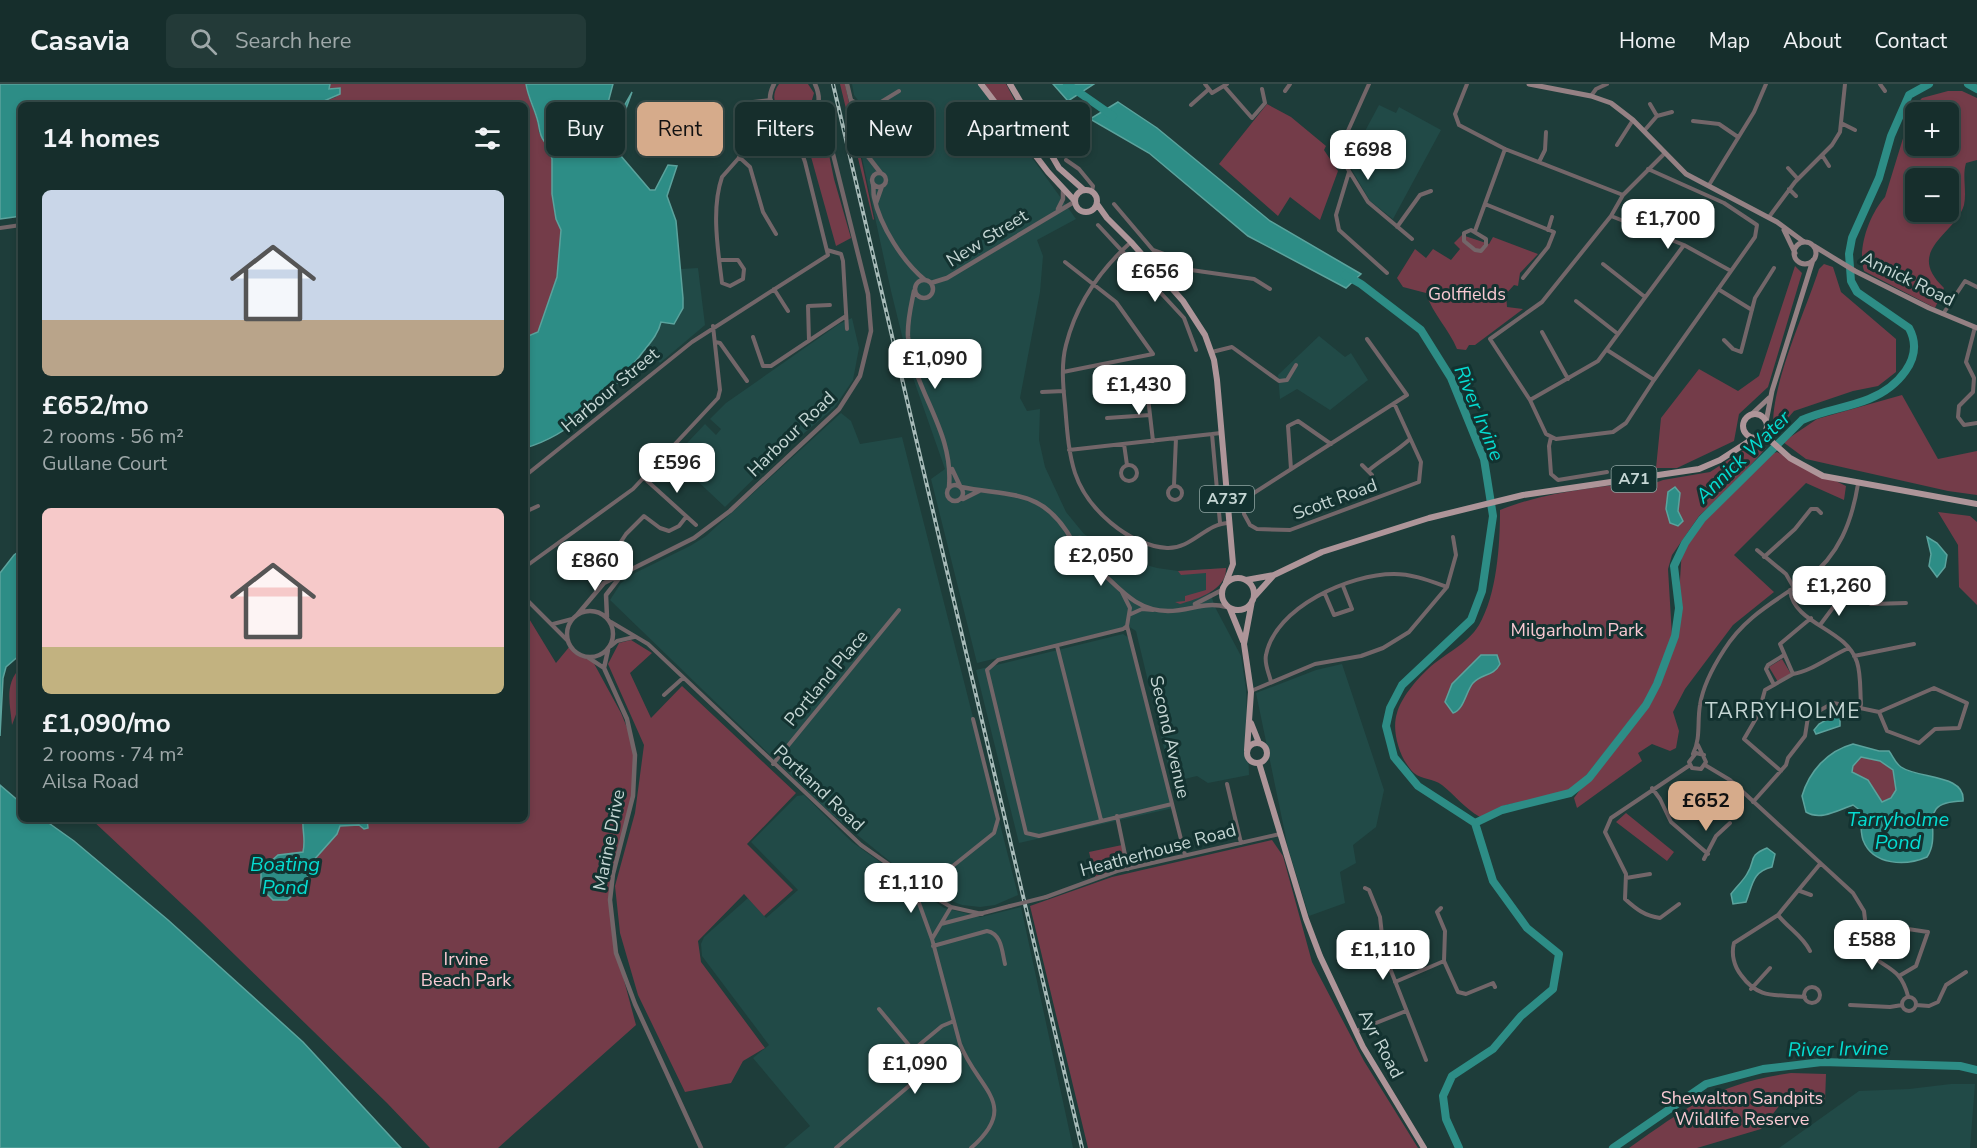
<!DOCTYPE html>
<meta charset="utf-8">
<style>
:root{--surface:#162e2c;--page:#233a38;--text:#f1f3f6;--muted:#9ea8a9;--line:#354a48;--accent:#d6ab8b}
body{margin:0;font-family:"Nunito Sans",sans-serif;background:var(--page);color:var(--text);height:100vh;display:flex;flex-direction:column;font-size:22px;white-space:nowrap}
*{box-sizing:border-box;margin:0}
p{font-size:20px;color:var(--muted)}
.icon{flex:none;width:33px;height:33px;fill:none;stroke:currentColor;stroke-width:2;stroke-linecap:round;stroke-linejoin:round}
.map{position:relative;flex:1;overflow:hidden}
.sheet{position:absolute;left:18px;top:18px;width:510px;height:720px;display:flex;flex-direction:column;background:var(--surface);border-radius:9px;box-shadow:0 3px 9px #0003,0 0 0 2px var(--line)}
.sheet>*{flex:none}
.top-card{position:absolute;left:546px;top:18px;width:570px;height:54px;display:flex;gap:12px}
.tools{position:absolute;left:1905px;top:18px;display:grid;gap:12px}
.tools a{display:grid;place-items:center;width:54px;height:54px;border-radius:9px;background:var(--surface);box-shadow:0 3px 9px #0003,0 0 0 2px var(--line);font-size:30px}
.price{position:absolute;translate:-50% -51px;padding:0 14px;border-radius:12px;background:#fff;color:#222;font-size:20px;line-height:39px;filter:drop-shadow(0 2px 3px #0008)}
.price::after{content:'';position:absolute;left:50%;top:36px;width:18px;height:14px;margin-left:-9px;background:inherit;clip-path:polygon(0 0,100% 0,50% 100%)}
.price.active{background:var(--accent);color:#111}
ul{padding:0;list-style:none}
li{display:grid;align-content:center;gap:12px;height:318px;padding:0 24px}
li span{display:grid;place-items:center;height:186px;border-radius:9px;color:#555}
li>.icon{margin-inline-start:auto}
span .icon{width:108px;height:108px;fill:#fffc;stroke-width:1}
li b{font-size:26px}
h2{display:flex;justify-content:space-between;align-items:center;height:72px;padding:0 24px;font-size:26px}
.pill{padding:0 21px;border-radius:9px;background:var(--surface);box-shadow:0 3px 9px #0003,0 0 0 2px var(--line);font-size:21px;line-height:54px}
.pill.active{background:var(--accent);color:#111}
header{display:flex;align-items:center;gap:36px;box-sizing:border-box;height:84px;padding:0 30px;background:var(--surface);border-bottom:2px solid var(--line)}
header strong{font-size:28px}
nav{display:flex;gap:33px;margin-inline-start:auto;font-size:21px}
.search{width:420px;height:54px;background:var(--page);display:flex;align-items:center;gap:15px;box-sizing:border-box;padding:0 21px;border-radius:9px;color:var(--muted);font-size:22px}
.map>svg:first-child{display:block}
</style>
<header>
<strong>Casavia</strong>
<div class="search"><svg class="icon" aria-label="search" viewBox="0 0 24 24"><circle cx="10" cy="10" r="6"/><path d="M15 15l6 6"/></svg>Search here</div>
<nav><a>Home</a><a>Map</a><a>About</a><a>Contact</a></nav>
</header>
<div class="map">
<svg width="1977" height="1064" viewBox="0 0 1977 1064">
<rect width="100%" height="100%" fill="#1e3d3a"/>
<path fill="#214a47" d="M852 0H979L1076 135 1037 156 1043 172 1040 208 1020 314 1027 327 1040 325 1039 356 1045 383 1066 428 1084 450 1125 475 1157 484 1178 487 1226 484 1216 504 1210 508 1215 523 1241 572 1246 605 1249 691 1208 699 1197 692 1172 698 1136 547 1128 542 977 579 931 395 945 385 911 288 891 207 858 55 862 52 858 37 868 29 854 11Z
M1379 21 1396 29 1399 23 1441 46 1393 135 1370 117 1348 79Z
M698 184 705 241 660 279 647 265 661 238 674 240 681 229 683 214 681 185Z
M852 234 859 264 853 296 834 324 777 372 725 423 673 374 705 340 716 351 721 345 710 335 726 319 839 240Z
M1319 252 1345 273 1351 269 1368 296 1330 326 1297 305 1280 315 1278 291Z
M841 329 851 337 860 360 902 353 1018 811 995 821 980 823 962 821 943 814 898 784 829 728 610 516 621 499 635 489 690 462 706 452Z
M1123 550 1129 554 1173 724 1019 759 976 586Z
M1342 580 1384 706 1376 743 1353 761 1356 779 1340 788 1345 819 1309 832 1288 764 1256 609 1316 586Z
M804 711 852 758 944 824 981 833 1021 823 1073 1064H784L810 1042 753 974 769 961 702 872 701 860 704 853 748 814 766 834 798 806 751 758 797 712Z
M1951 1000H1975L1970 1064H1779L1859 1007 1909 1005Z"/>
<path fill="#743c49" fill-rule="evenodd" d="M330 0H526C528 18 539 32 539 49L545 52 552 75V110L556 135 562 146 557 193 538 248 528 252 525 256V21H315L336 13 339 4 329 5Z
M779 0H808L814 9 809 26 798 33 780 28C773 19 772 9 779 0Z
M840 0H845L874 135 873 136Z
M985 0H1006L1021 28 1008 36Z
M1948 7H1962L1977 14V76L1966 79C1962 92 1967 107 1964 121 1955 151 1904 166 1944 204L1935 224 1864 187C1857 165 1869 131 1885 113L1912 25 1922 14ZM1916 28H1948V62H1916ZM1916 94H1948V128H1916Z
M1267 20 1291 33 1326 62 1324 66 1338 87 1320 136 1290 113 1278 132 1219 80Z
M825 51 834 95 851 154 836 162 808 62Z
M1462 151 1489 160 1493 153 1538 170 1520 189 1518 202 1514 201 1506 210 1507 223 1523 225 1475 261H1469L1466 266 1457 265C1449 245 1433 231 1426 209L1403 203 1397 194 1415 165 1426 174 1433 165 1451 176 1460 165 1454 159Z
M1824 180 1833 183 1841 208 1896 255V288L1878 302 1853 307 1794 327 1774 350C1767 308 1805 229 1819 185Z
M1795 182 1802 189 1768 303 1739 330 1734 357 1677 384H1656L1661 334 1699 285 1738 307 1759 292Z
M1902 311 1938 375 1977 367V411L1948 407 1806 375 1783 358 1817 335Z
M1755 362 1766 364 1734 400 1699 432 1672 471 1668 485 1672 552 1659 589 1645 617 1581 698C1563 714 1533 716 1510 720 1499 722 1490 730 1480 733 1464 724 1455 711 1442 701 1433 694 1422 696 1414 689 1400 676 1391 647 1397 629 1401 614 1417 595 1428 585 1445 569 1467 561 1479 541 1497 510 1500 461 1500 426 1547 407 1600 403 1650 397L1655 399 1663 396 1710 388 1742 367Z
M1777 368 1846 402 1844 416 1806 399 1734 471 1774 508 1733 541 1685 605 1673 628 1679 647 1676 664 1670 667 1652 660 1638 669 1642 677 1577 724 1574 714 1617 655 1653 615 1677 544 1682 464 1727 411 1764 373Z
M1938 428 1970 432 1977 438V521L1959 503 1958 461Z
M1226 484C1227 506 1198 515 1180 520L1175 518 1185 517V512L1206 506V489L1181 491 1178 487Z
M525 528 556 579 570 562 576 569 591 574 621 629 635 663 633 712 609 809 613 855 636 941 498 1064H430L387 1019 198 835 91 735H525Z
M631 556 652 569 630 589 651 634 682 602 796 709 747 760 793 806 764 832 744 810 698 857 701 878 765 964 743 977 731 999 685 1008 638 911 620 849 615 802 635 729 644 661 608 580 619 559Z
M1782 575 1791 590 1778 598 1769 583Z
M21 583V617L12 641C10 619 4 600 21 583Z
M1861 673 1880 677 1893 686 1896 706 1891 714 1882 718 1868 696 1852 688 1853 682Z
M1626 729 1674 768 1667 777 1616 738Z
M1272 756 1283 772 1312 878 1364 977 1418 1064H1088L1030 822 1112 793Z
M1122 761 1127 784 1095 793 1089 768Z
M1791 989 1826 990 1825 1018 1783 1017 1761 1045 1697 1064H1629C1689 1022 1716 1000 1791 989Z"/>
<path fill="#2d8d86" stroke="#5ba39d" stroke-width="1.5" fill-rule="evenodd" d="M0 0H330L329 5 340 4V10L315 21H21V132L0 135Z
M526 0H613L605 30 606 39 613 20 624 22 632 8 616 52 615 65 650 106H655L668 81 677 82 667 112 676 137 683 214V224L674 240 661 238C658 252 647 262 639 273 610 310 572 351 525 364V256L528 252 538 248 557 193 561 146 556 135 552 110V75L546 53 544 57C539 50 540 46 538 38 535 25 528 14 526 0Z
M1053 0H1094L1068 17Z
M1118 18 1157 44 1270 137 1361 190 1346 204 1248 152 1149 69 1090 35Z
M1675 403 1680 409 1678 427 1683 437 1678 442 1670 439 1666 425 1668 408Z
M1927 453 1937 459 1947 471 1945 483 1937 493 1929 482 1931 470Z
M21 466V570L6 583 3 594 0 652V489L14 471Z
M1481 571H1497L1500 580C1493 593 1482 589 1473 599 1466 607 1464 626 1453 629L1445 618 1452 600Z
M1833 632 1840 633V642L1816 650 1814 646 1819 640Z
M1853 660 1879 667H1889C1893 672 1895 679 1901 683 1918 695 1966 690 1963 717 1913 718 1944 747 1927 773 1906 782 1873 782 1863 756 1860 747 1861 737 1861 727L1853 721C1838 726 1821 737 1806 728L1802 712C1809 688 1827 667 1853 660ZM1861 673 1880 677 1893 686 1896 706 1891 714 1882 718 1868 696 1852 688 1853 682Z
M0 701 21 719V735H43L74 757 168 836 303 958 401 1064H0Z
M303 735H367L368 744 364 745 359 741 340 742 337 750 313 777 305 801 287 816H273L261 804V786L278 771 303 768C306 754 302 748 303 735Z
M1767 764 1775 770 1772 783C1752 788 1753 800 1746 818L1733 820 1731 810C1736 803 1743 797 1747 790 1756 777 1747 772 1767 764Z"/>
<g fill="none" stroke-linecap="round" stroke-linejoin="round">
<path stroke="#2d8d86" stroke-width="8" d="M1067 0 1113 32
M1968 0 1977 5
M1345 191 1361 200 1421 246 1451 294 1484 375 1493 432 1482 507 1471 536 1402 601 1390 624 1386 642 1394 673 1418 702 1475 739 1493 797 1527 844 1559 870 1553 905 1521 932 1493 965 1452 992 1443 1012 1446 1035 1459 1064
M1475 739 1502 726 1570 709 1589 694 1646 621 1657 600 1675 552 1679 524 1674 482 1685 459 1702 435 1802 336C1824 326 1847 324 1869 315 1896 304 1926 275 1909 244L1857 208 1851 197 1849 170 1852 154 1879 94 1891 52 1909 11 1929 0
M1613 1064 1706 1000 1763 985 1822 978 1960 982 1977 986"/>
<path stroke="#736669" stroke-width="4" d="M1205 0 1212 9 1227 0
M1369 0 1338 69 1368 118 1412 155
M1467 0 1455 30 1459 41 1505 65 1623 111
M1880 0 1885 7
M1224 2 1252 34 1265 19 1262 5
M1285 7 1290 0
M1591 12 1596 5 1607 0
M851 16 868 26 899 7
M753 18 771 16
M1650 20 1657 32
M1191 21 1209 5
M855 37 868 26
M1693 37 1719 40 1738 53
M1841 39 1855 46
M1644 47 1657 32 1672 28
M1617 61 1633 36
M1822 71 1829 82
M739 73 750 83 763 128 776 150
M1066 76 1079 85 1093 102 1092 107
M1539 78 1545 66 1546 48
M1788 84 1798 95
M1648 85 1724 119 1757 141 1755 153 1654 296 1626 339 1613 348 1556 355 1546 350 1530 316 1490 255 1542 218 1611 132 1623 111 1665 69
M1349 88 1336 131 1339 146 1387 189
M1709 101 1754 28 1766 0
M1789 105 1796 112
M1114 120 1153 166 1175 174 1177 184 1164 195
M1485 120 1554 148 1548 163 1523 194
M1611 132 1684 161 1731 187
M1769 133 1795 98 1832 61 1840 48 1845 0
M1098 141 1184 234 1196 266
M1397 143 1420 111 1431 107
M0 144 21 141
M1471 146 1486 155V161L1481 167 1475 166 1464 157V149Z
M1548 146 1552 133
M1475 147 1505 65
M1131 158C1100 186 1076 221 1066 261 1061 280 1063 302 1065 321 1067 344 1068 367 1075 389 1087 425 1128 461 1167 464 1192 465 1206 439 1229 439
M827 166 841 170 843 177 847 245
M720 176H738L744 185 743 195 730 202 722 199C718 166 711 125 722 93L767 42 779 32
M1603 180 1645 213
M1177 184 1254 195 1270 205
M774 205 788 227
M1718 205 1752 226
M1576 217 1618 250
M1943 230 1965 197 1977 203
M1975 243 1966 278 1974 294 1973 308 1959 322 1958 333 1964 341 1977 339
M1542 248 1568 295
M753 253 763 282H771L846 232
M1724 256 1733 265 1741 268 1755 214 1774 184
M809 257 808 222 830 221
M715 258 720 259 747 297
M1607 266 1654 296
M1212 268 1232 263 1279 297 1287 296 1296 281
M1063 288 1153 270 1116 218 1065 178
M1147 305 1153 357
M1042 308 1064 307
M1530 316 1598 277 1684 161
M1107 334 1150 331
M1212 350 1220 439
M1551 353 1549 362 1551 390 1558 396 1607 388
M1124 360 1127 381
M1069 366 1221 349
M1362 381 1372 391
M1121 389a8 8 0 1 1 16 0a8 8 0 1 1-16 0Z
M1291 385 1288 342 1298 337 1331 360
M1368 387C1382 375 1396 368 1410 355
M525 392 692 258 828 171 805 78 795 50V37
M644 394 696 441
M1174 401 1176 354
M1168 409a7 7 0 1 1 14 0a7 7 0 1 1-14 0Z
M1243 416 1244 430 1250 441 1257 445 1290 446 1419 398 1421 378 1394 319
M1227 418 1243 416 1407 311 1367 255
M525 428 538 422
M1757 466 1786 490 1794 504
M1764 473 1795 445 1811 425H1817L1821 429
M605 482 626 450 644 432 660 444 669 447 679 442 686 433
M525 483 633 405 718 314 720 306 713 242
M1846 506 1871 520 1906 519
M1122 508 1130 524 1127 542 1123 545 998 576 987 586 1026 749 1039 752 1172 720
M1325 510 1334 531 1352 525 1343 502
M525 514 568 557
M1131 530 1142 525 1153 526
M1811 534 1780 560 1793 590C1812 587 1830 572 1849 564
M611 538 648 560 861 761 941 817 951 823 982 830
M553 540 572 535
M1820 541 1861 486 1871 492 1857 512
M1127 542 1185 771
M611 562 617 557 634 553
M1057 562 1101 736
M1854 572 1914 560
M1271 598C1269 589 1264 580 1266 571 1275 523 1350 490 1394 490 1413 490 1430 497 1447 503
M1774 601 1766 585 1768 581 1784 571
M1251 607 1315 580 1361 572 1383 564 1409 548 1447 503 1456 471 1453 453
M664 611 683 594
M1860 624 1879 628 1934 604 1967 619 1959 644 1935 645 1919 659 1887 647 1879 628
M1698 661 1706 678 1701 685 1692 684 1689 678 1696 669 1704 671
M1693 670C1701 654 1697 638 1700 621 1703 601 1713 583 1724 566 1745 532 1776 517 1807 495 1839 472 1852 437 1858 400
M773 680 899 526
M1705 681 1730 696 1853 809 1864 827 1869 870C1889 886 1901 885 1908 912
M1781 687 1744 655 1758 631 1765 606 1793 590
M1227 700 1241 759
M1652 704 1660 715 1671 738 1708 770
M1753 718 1786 681 1788 674 1805 652 1808 633 1833 619 1860 624 1861 620C1860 607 1861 590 1857 578 1846 544 1794 541 1790 506
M1117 732 1128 785
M1704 775 1716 752 1730 739
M1626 794 1650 790
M911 797 932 855 960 960C978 1006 1021 1020 971 1064
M1365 804 1369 806 1380 833 1384 869 1426 976
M924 805 994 749 998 735 973 635
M1800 807 1811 811
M1046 813 1117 787 1280 750
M1679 820 1660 834C1645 832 1636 825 1625 815L1626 790 1605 748 1611 734 1690 681
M1441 824 1437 828 1445 847 1444 877 1458 908 1466 910 1493 899 1495 903
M1778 831C1789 845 1803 852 1810 867
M941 840 1010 822
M1867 849 1887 847
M932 855 951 823
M933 862 987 847C1002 850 1002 868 1005 880
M1899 892 1916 882 1928 848 1901 844
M1395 898 1444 877
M1804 911a8 8 0 1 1 16 0a8 8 0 1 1-16 0Z
M1751 905 1770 884
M1902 920a7 7 0 1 1 14 0a7 7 0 1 1-14 0Z
M1805 913C1776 910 1759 916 1741 891 1734 882 1731 870 1734 859L1778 831 1820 780
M1850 921 1890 923 1902 921
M1916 921 1929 922 1938 918 1946 901 1966 888
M879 925 913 966
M1356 947 1406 927
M836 1064 929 985 913 966 942 942 954 937"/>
<path stroke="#736669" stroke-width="4.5" d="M774 0C751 46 837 49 815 0
M847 0 863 66 880 88
M872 96a7 7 0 1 1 14 0a7 7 0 1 1-14 0Z
M873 100C874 105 873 109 874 113 880 142 903 178 925 196
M876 119 882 102
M1058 125 1063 115V105
M915 205a9 9 0 1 1 18 0a9 9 0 1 1-18 0Z
M931 199 947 194 1074 118
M914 207C911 222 907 237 908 253 914 309 954 346 949 403
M952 385 960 402
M947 409a8 8 0 1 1 16 0a8 8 0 1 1-16 0Z
M961 403C1012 413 1044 404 1073 458
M963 415 979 407
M1070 464a10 10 0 1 1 20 0a10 10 0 1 1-20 0Z
M1083 474C1113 492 1128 527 1168 527 1191 527 1204 517 1227 523
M1195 520 1222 506
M567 550a23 23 0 1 1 46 0a23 23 0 1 1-46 0Z
M577 531 604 499 694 454 730 427 839 325 860 292 871 247 868 210 825 38 814 27
M607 533 606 511 620 493
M608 566 604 584 627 635 635 671 633 712 613 790 610 816 616 869 635 920 701 1064
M589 574 604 584"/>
<path stroke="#958184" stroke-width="5" d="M1529 0 1591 12 1611 19 1633 36 1686 90 1777 138 1804 158
M1784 146 1795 169
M1794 169a11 11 0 1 1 22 0a11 11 0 1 1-22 0Z
M1814 162 1855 187 1929 224 1977 244
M1752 330 1769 314
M1766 338 1772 307 1813 176"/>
<path stroke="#ae9599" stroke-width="6" d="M981 0 1048 88 1074 116
M1010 0 1059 84 1084 106
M1075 117a11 11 0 1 1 22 0a11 11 0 1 1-22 0Z
M1097 120 1107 134 1131 158 1183 217 1205 251 1214 276 1217 296 1233 480 1226 498
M1743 342a12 12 0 1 1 24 0a12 12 0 1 1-24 0Z
M1758 353 1771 357 1790 374 1823 392 1977 420
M1222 510a16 16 0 1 1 32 0a16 16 0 1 1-32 0Z
M1246 496 1274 491 1322 468 1429 434 1523 411 1699 385 1720 376 1754 354
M1254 513 1273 492
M1230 525 1243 557
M1251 639 1259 659
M1247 669a10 10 0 1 1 20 0a10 10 0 1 1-20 0Z
M1247 666 1251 608 1244 560 1252 517
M1259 679 1306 835 1320 872 1363 963 1424 1064"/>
<g stroke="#a7bbb9" stroke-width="4">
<path id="rail" d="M833 0 1082 1064"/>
</g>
<use href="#rail" stroke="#133230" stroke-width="1.5" stroke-dasharray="4.5" stroke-linecap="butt"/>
<path stroke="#736669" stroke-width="4" d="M1010 822 1046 813"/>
</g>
<g text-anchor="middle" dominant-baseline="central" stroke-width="6" stroke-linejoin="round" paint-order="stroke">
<g fill="#133230" stroke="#90a5a3" stroke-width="1.5">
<rect x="1611.5" y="382" width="45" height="26" rx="4.5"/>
<rect x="1200" y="402" width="54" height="26" rx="4.5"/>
</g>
<g font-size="16" font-weight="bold" fill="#c5d6d4">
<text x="1634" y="395">A71</text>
<text x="1227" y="415">A737</text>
</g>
<g font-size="18" fill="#c5d6d4" stroke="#133230">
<text transform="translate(987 154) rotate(-32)">New Street</text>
<text transform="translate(1908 195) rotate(26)">Annick Road</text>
<text transform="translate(610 306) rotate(-40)">Harbour Street</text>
<text transform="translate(791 350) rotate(-44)">Harbour Road</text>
<text transform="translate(1335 415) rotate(-20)">Scott Road</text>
<text transform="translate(826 594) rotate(-50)">Portland Place</text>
<text transform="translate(1170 653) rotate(77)">Second Avenue</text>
<text transform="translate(819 704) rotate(43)">Portland Road</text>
<text transform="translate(609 756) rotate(-79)">Marine Drive</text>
<text transform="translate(1158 766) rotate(-15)">Heatherhouse Road</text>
<text transform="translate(1381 960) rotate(62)">Ayr Road</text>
</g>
<g font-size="18" fill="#f9c9d2" stroke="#133230">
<text x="1467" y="210">Golffields</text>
<text x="1577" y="546">Milgarholm Park</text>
<text x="466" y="875">Irvine<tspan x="466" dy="21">Beach Park</tspan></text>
<text x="1742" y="1014">Shewalton Sandpits<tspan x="1742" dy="21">Wildlife Reserve</tspan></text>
</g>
<g font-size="20" font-style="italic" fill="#05dcd1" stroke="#133230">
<text transform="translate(1479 329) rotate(68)">River Irvine</text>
<text transform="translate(1743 373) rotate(-44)">Annick Water</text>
<text x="1898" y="735">Tarryholme<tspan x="1898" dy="23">Pond</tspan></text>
<text x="285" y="780">Boating<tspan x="285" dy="23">Pond</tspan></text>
<text transform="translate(1838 965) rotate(-1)">River Irvine</text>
</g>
<g font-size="21" letter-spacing="1.5" fill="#c5d6d4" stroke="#133230">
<text x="1783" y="627">TARRYHOLME</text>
</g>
</g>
</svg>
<div class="tools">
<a>+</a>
<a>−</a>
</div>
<b class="price" style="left:1368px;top:97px">£698</b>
<b class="price" style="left:1668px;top:166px">£1,700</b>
<b class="price" style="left:1155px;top:219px">£656</b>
<b class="price" style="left:935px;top:306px">£1,090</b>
<b class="price" style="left:1139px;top:332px">£1,430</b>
<b class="price" style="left:677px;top:410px">£596</b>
<b class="price" style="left:1101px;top:503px">£2,050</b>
<b class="price" style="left:595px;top:508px">£860</b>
<b class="price" style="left:1839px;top:533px">£1,260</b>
<b class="price active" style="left:1706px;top:748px">£652</b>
<b class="price" style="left:911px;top:830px">£1,110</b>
<b class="price" style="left:1872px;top:887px">£588</b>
<b class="price" style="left:1383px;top:897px">£1,110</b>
<b class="price" style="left:915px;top:1011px">£1,090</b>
<div class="top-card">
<a class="pill">Buy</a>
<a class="pill active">Rent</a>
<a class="pill">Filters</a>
<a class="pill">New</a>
<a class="pill">Apartment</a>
</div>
<section class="sheet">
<h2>14 homes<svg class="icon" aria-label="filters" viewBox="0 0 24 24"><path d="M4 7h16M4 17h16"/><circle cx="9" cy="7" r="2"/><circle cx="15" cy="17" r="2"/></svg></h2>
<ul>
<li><span style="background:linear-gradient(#c9d6e8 70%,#b9a48a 0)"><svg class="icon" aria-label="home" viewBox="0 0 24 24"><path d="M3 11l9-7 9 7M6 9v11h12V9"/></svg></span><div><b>£652/mo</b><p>2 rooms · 56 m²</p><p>Gullane Court</p></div></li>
<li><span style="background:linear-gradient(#f6c9c9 75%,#c2b280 0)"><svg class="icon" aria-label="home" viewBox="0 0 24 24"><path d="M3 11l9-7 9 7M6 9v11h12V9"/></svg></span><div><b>£1,090/mo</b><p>2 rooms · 74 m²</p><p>Ailsa Road</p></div></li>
</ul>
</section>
</div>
